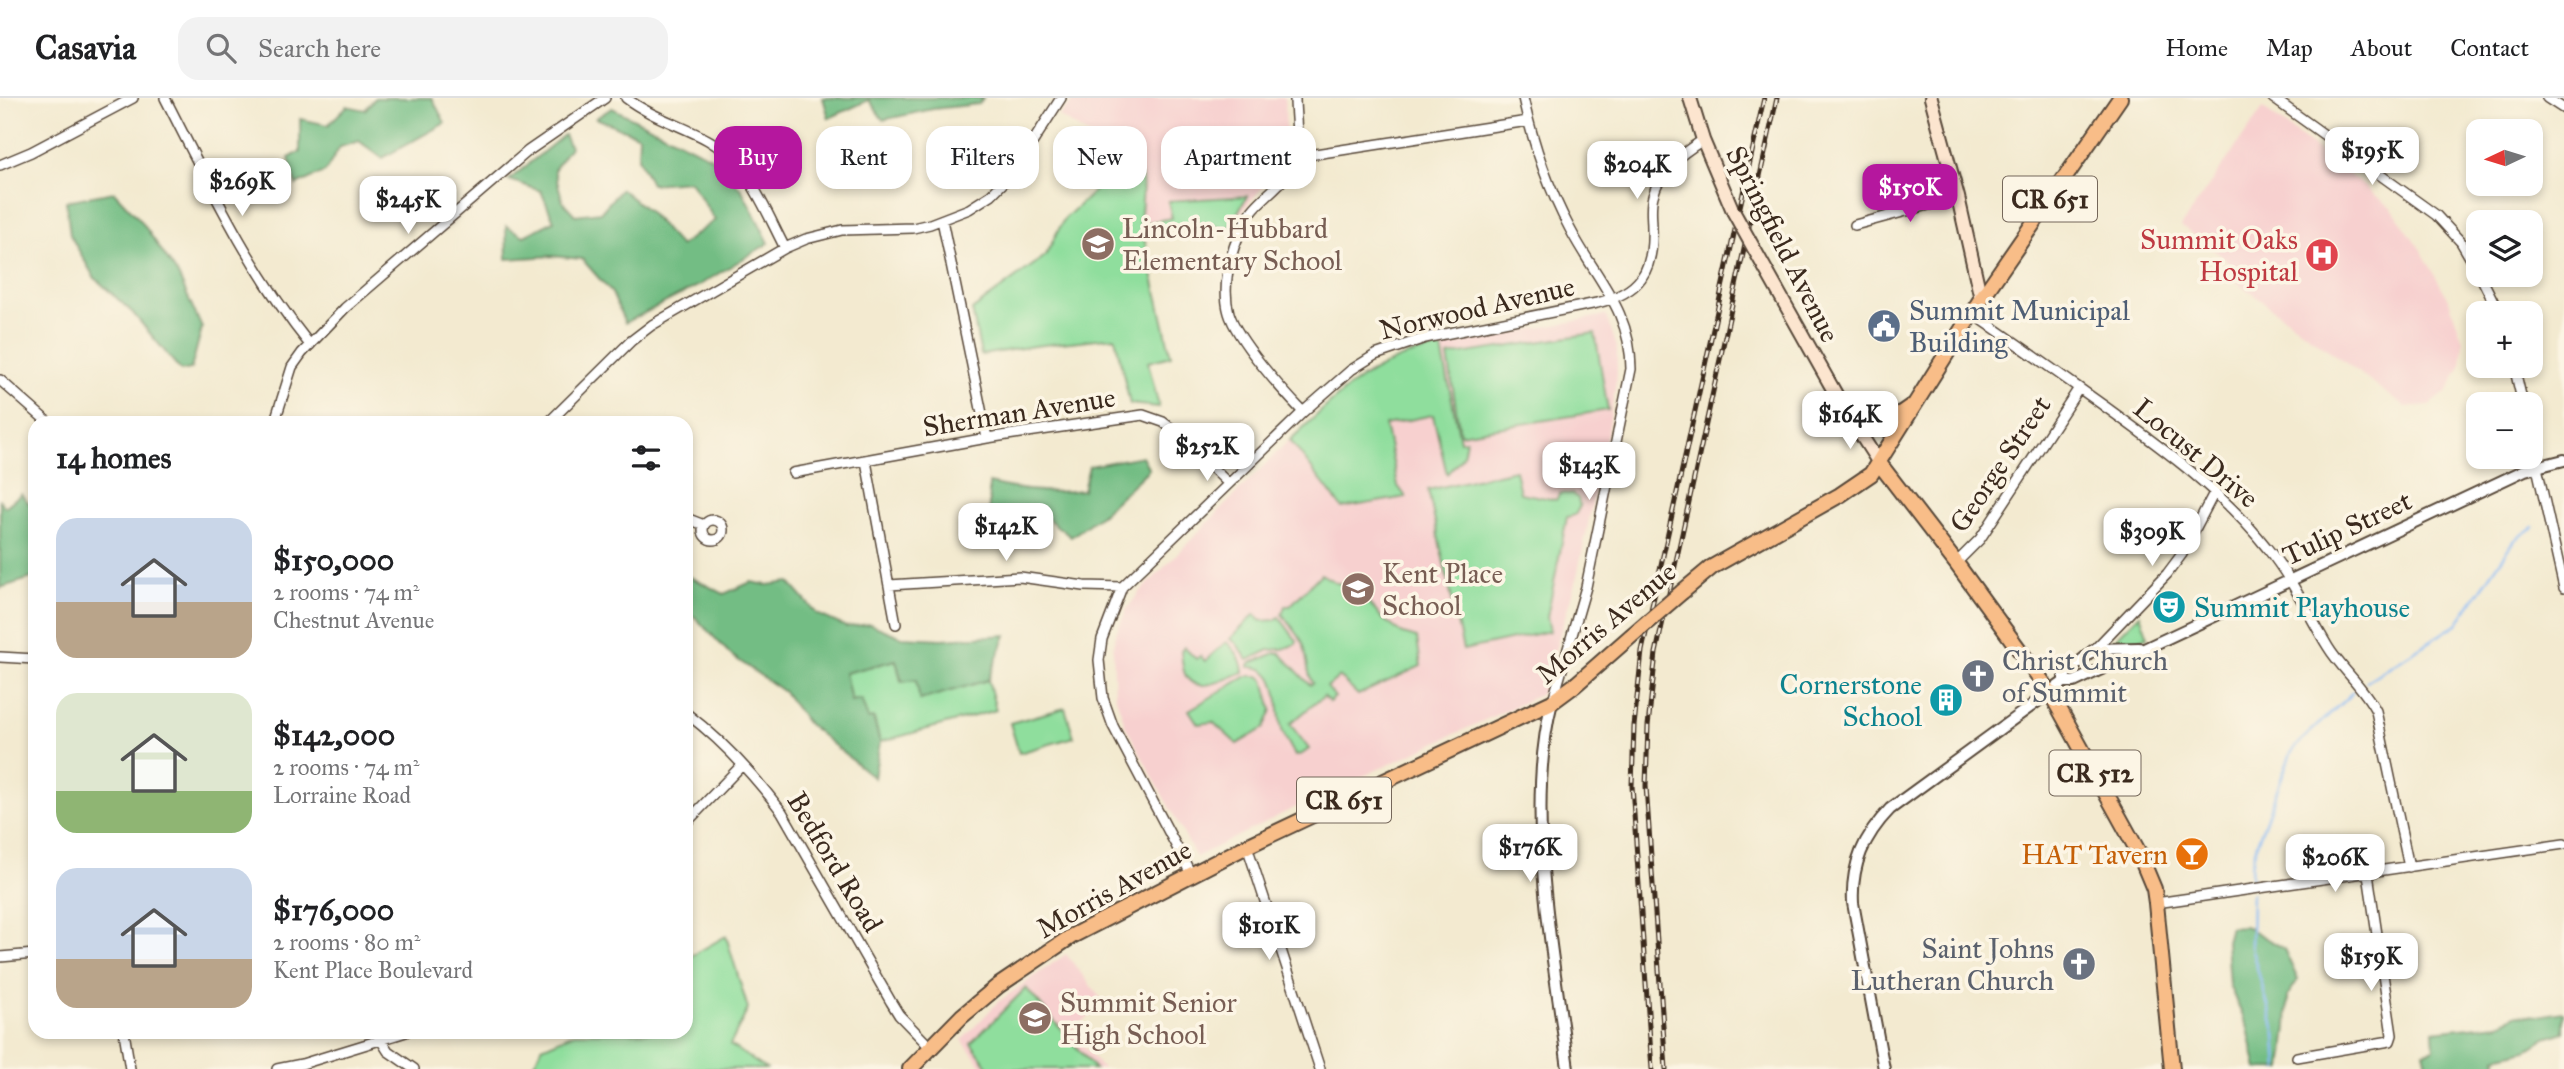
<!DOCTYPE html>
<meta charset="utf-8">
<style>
:root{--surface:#fff;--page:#f2f2f2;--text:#202124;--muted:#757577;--line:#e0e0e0;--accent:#b5179e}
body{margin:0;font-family:"IM FELL Great Primer",serif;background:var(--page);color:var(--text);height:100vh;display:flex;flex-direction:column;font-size:26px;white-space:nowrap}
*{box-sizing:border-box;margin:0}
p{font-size:23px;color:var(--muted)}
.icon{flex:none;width:38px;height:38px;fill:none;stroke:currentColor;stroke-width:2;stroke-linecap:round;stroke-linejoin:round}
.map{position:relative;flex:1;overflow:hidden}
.drawer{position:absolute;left:28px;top:318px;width:665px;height:623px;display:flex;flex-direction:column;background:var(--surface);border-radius:21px;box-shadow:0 4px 10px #0003}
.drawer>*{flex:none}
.banner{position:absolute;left:714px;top:28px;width:665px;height:63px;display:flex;gap:14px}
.needle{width:46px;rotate:266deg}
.buttons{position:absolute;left:2466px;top:21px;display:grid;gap:14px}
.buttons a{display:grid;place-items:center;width:77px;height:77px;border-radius:14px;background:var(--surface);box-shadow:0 4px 10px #0003;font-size:35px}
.price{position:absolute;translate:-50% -60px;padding:0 16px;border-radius:14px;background:#fff;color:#222;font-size:23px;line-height:46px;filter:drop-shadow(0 2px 4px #0008)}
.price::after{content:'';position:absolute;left:50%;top:42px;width:21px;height:16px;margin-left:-10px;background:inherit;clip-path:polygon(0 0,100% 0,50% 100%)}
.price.active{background:var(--accent);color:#fff}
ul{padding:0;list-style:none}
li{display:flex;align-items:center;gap:21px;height:175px;padding:0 28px}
li span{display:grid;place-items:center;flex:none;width:196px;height:140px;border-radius:21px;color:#555}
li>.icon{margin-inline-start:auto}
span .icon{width:84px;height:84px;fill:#fffc;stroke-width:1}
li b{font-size:30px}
h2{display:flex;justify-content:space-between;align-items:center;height:84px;padding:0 28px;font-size:30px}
.pill{padding:0 24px;border-radius:21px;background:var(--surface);box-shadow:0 4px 10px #0003;font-size:24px;line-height:63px}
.pill.active{background:var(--accent);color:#fff}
header{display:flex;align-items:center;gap:42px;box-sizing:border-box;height:98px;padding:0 35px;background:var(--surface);border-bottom:2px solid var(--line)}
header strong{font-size:33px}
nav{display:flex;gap:38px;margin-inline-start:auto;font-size:24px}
.search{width:490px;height:63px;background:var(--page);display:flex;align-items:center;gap:18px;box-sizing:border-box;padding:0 24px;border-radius:21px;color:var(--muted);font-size:26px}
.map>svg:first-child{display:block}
</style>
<header>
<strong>Casavia</strong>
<div class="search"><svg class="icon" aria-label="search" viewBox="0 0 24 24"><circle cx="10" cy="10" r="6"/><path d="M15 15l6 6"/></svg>Search here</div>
<nav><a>Home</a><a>Map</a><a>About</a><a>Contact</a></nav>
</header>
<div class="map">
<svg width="2564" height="971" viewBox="0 0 2564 971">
<rect width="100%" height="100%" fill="#fcf5e5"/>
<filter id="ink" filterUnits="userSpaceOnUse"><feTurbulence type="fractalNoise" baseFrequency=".0143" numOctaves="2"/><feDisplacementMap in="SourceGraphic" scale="14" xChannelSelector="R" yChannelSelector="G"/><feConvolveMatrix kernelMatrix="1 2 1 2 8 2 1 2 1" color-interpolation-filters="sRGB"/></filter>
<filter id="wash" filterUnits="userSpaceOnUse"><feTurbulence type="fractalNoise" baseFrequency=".00686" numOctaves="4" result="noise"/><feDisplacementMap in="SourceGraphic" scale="28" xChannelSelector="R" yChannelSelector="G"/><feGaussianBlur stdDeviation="1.57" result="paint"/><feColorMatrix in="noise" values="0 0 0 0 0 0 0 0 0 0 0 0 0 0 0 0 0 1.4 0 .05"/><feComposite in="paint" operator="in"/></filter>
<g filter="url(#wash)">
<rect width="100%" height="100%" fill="#f3ead0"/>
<path fill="#f7d0cf" d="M1076 0H1285L1286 53 1283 66 1247 107 1233 131 1198 125 1143 135 1171 258 1148 264 1159 309 1130 306 1115 239 1034 248 981 257 972 212 1045 158 1064 121 1128 62 1059 18Z
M2263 10 2392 110 2421 152 2449 202 2463 243 2461 268 2447 294 2429 307 2405 309 2237 184 2227 162 2181 128Z
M1606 217 1617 249V277L1609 327 1577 478 1544 590 1539 597 1290 712 1196 759 1126 629 1115 597 1113 550 1116 535 1127 511 1138 496 1285 346 1365 276 1390 264 1423 253Z
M1066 856 1105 906 1070 933 1103 971H984L962 942 998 904Z"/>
<path fill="#8fde9d" stroke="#65845e" stroke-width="2" d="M1128 62 1136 63C1147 80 1141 108 1140 126L1172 120 1168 103 1247 98 1229 130 1198 125 1143 135 1171 258 1148 264 1159 309 1130 306 1115 239 1034 248 981 257 972 212 1045 158 1064 121Z
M1595 235 1608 312 1460 336 1448 258Z
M1438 250 1442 251 1460 343 1466 342 1463 358 1447 376 1433 317 1385 327 1398 388 1406 399 1342 410 1290 342C1339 297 1369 263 1438 250Z
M1515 372 1520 395 1556 402 1560 395 1572 396 1578 400 1580 408 1575 417 1567 419 1547 519 1550 533 1463 552 1428 392Z
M1321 476 1337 485 1354 488 1383 521 1403 536 1417 540 1421 568 1358 597 1339 579 1327 589 1335 599 1329 604 1324 598 1290 626 1309 651 1302 656 1295 658C1291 649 1285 640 1282 632 1276 610 1283 567 1249 569V566L1275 555H1280L1310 587 1313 585C1306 574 1308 558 1303 545 1298 535 1289 525 1282 516L1285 508H1290Z
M1255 516 1261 523 1275 522 1279 519 1297 543 1296 546 1283 551 1269 552 1248 562 1236 545 1230 541Z
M2140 516 2148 539 2133 544 2108 548Z
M1226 544C1236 552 1242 561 1243 574 1227 580 1195 599 1185 576 1182 569 1182 560 1181 553L1184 549 1196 561 1200 558 1205 563Z
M896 562 901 584 916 582 920 602 988 582 996 612 880 644 874 620 868 622 861 601 851 603 845 575Z
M1247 578H1259L1264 582 1272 612 1264 630 1237 646 1213 624 1198 626 1189 612Z
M1065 610 1074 639 1019 655 1010 625Z
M726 838 748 911 730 947 766 971H531L542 949 574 935 686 934V861Z
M1026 890 1095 971H990L971 945Z"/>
<path fill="#73bd84" stroke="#577451" stroke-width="2" d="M375 0H432L445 25 382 60 359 43 340 49 325 74 296 87 289 60 300 54V21L328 27 347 8 365 12Z
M823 0H983L979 6 933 11 883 22 869 2 829 20Z
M612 10 711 59 742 92 769 145 698 188 625 225 612 195 582 161 552 158 507 161 506 128 524 138 554 123 541 93 509 82 564 37 570 49 554 72 563 104 575 117 601 114 621 91 649 114 680 148 715 122 690 83 651 86 638 60 639 38 596 20Z
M114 94 141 123 178 177 202 230 191 271 181 273 133 215 94 179 70 137 66 103Z
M1142 358 1149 371 1102 416 1071 439 1039 414 989 423V385C1021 393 1050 396 1083 392L1089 368Z
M21 396 35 412V479L0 490V402L5 409Z
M686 477 724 496 751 484 767 487 789 484 817 516 846 529 870 526 902 539 942 541 1006 537 988 582 920 602 916 582 902 584 896 562 845 575 851 603 861 601 868 621 873 620 880 644 874 680 808 626 784 594 731 557 695 519 686 516Z
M2245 828 2284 851 2298 882 2288 897 2287 929 2282 971H2257L2248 930 2229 887 2226 843 2230 829Z
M2564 914V934L2546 940 2527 952 2497 959 2496 971H2429L2424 954 2434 951 2433 933 2498 926 2518 916 2538 918Z"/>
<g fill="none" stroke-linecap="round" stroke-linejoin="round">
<path stroke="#88baf5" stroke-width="2.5" d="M2367 583 2457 526 2515 442 2534 429
M2252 788 2251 767 2257 745 2291 655 2303 641 2353 594
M2252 795 2251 849 2276 936 2278 971"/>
</g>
</g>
<g filter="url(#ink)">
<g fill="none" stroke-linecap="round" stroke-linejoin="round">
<g stroke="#574739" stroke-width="12">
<path id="minor" d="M165 0C209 86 249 171 310 247
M626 0C651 19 681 27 708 42 748 64 765 112 785 150
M1295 0C1295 18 1299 41 1296 59 1291 81 1265 96 1252 113 1234 139 1220 183 1229 215 1237 242 1282 292 1303 314
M1523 0C1533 45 1548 90 1570 131 1596 181 1631 212 1631 271L1586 489 1553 602
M2273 0 2436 117 2461 144 2478 173
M2547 0 2564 11
M1296 59 1528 23
M0 67 31 54 133 0
M942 122 987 340
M1855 127 1958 99
M2480 177 2499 215
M1972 215C2018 246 2062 278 2107 310 2165 352 2222 393 2267 450 2292 480 2308 516 2328 549 2342 572 2364 589 2376 613L2409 769
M2514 268 2523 306
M0 282 50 326
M274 326 292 269 302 255 345 210 528 53 605 0
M547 326 631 243 652 227 785 150 806 141 842 132 913 130 930 126 969 111 991 97 1013 75 1061 0
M2530 338 2564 490
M866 363 896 526
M793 375 987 340 1143 317 1163 324 1171 330 1228 385
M686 420 704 427
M703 432a10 10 0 1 1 20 0a10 10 0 1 1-20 0Z
M1956 465 1980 441 2079 290
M889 487 1020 479 1084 488 1122 489
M2095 551 2167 476 2182 456 2215 393
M0 559 35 561
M686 615C723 643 754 677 782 714L891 904 899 917 930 949
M686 725 742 667
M1247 748 1320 971
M1191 776 1113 628 1103 600 1099 562 1102 541 1122 489 1303 314 1351 272 1375 257 1425 240 1597 205C1639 195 1654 174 1652 130 1652 119 1650 109 1653 98 1660 71 1681 56 1703 42
M2156 805 2564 746
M0 859 35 856
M124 934 130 971
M376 934 388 953 414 971
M2297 959 2390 943 2392 937 2368 776
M277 971 302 966 406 934"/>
</g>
<g stroke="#574739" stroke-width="14">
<path id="tertiary" d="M2064 584V577L2095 551 2139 550
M1552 604C1524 713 1554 859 1568 971
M1884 971 1853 805C1851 767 1864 738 1890 711L2064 584H2074L2525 372 2564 362"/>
</g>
<g stroke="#574739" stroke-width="16">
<path id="secondary" d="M1690 0 1703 42 1733 113
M1931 0 1958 99 1981 201
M1753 149 1843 309 1879 365"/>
</g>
<g stroke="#574739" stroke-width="18">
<path id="primary" d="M1849 320C1877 324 1886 327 1910 309
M1879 365 1956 465 2050 594 2139 755 2154 791 2156 805 2172 971
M1682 494 1712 469 1840 397 1871 376 1981 201 2120 0
M910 971 962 918 998 888 1072 838 1247 748 1552 604 1575 587 1631 538"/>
</g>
<use href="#minor" stroke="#fff" stroke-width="9"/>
<use href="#tertiary" stroke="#fff" stroke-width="10"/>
<use href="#secondary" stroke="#fce5cf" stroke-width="12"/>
<use href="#primary" stroke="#f8bd88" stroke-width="14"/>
<g stroke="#3b2a1e" stroke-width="5">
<path id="rail" d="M1652 971 1632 688 1634 628 1642 553 1764 0
M1666 971 1646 688 1648 628 1656 555 1777 0"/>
</g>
<use href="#rail" stroke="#fcf5e5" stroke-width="2.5" stroke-dasharray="8" stroke-linecap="butt"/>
<g stroke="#574739" stroke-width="16" stroke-linecap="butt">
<path id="secondary-bridge" d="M1733 113 1753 149"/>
</g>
<g stroke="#574739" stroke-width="18" stroke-linecap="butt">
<path id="primary-bridge" d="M1631 538 1682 494"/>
</g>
<use href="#secondary-bridge" stroke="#fce5cf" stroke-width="12"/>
<use href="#primary-bridge" stroke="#f8bd88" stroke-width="14"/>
</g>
</g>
<defs>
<g id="school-disc" transform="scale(1.75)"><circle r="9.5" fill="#8d6e63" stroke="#fcf5e5"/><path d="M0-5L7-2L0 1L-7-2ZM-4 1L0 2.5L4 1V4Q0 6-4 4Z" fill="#fff"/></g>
<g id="hospital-disc" transform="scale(1.75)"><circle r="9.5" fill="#e0444e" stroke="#fcf5e5"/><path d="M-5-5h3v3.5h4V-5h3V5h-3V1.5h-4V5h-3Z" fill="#fff"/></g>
<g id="civic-disc" transform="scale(1.75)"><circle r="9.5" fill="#5c6f8a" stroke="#fcf5e5"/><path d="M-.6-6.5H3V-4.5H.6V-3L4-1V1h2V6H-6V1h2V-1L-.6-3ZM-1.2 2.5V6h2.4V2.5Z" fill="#fff"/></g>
<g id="theatre-disc" transform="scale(1.75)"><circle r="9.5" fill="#0f9aa8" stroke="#fcf5e5"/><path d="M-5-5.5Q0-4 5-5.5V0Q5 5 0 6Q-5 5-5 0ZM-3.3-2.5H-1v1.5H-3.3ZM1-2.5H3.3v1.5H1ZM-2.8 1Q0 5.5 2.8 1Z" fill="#fff"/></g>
<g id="church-disc" transform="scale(1.75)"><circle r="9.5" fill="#6b7280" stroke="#fcf5e5"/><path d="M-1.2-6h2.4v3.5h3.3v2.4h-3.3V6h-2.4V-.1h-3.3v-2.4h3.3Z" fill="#fff"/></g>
<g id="building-disc" transform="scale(1.75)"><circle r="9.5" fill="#0f9aa8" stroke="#fcf5e5"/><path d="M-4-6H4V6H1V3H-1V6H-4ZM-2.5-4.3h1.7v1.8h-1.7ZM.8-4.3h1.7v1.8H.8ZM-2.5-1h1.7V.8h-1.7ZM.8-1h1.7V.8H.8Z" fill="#fff"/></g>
<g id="bar-disc" transform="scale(1.75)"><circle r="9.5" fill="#e8710a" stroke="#fcf5e5"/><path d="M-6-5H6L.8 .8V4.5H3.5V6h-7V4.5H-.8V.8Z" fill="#fff"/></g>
</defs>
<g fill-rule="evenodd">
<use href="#school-disc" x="1098" y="146"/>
<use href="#hospital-disc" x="2322" y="157"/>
<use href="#civic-disc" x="1884" y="228"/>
<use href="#school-disc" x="1358" y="491"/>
<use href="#theatre-disc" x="2169" y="509"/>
<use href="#church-disc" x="1978" y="578"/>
<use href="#building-disc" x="1946" y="602"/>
<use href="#bar-disc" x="2192" y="756"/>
<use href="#church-disc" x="2079" y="866"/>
<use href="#school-disc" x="1035" y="920"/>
</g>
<g text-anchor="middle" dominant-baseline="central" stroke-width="7" stroke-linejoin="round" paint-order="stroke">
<g fill="#fcf5e5" stroke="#75675a" stroke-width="2">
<rect x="2003" y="78.5" width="94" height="45" rx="5"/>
<rect x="2049.5" y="652.5" width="91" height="45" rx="5"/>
<rect x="1297" y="679.5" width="94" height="45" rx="5"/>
</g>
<g font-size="26" font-weight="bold" fill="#3b2a1e">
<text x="2050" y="101">CR 651</text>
<text x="2095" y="675">CR 512</text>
<text x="1344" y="702">CR 651</text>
</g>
<g font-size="28" fill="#785e54" stroke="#fcf5e5" text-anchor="start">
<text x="1122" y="130">Lincoln-Hubbard<tspan x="1122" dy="32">Elementary School</tspan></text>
<text x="1382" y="475">Kent Place<tspan x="1382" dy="32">School</tspan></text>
<text x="1060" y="904">Summit Senior<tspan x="1060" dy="32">High School</tspan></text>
</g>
<g font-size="28" fill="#be3a42" stroke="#fcf5e5" text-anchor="end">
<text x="2298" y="141">Summit Oaks<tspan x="2298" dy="32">Hospital</tspan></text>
</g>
<g font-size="28" fill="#3b2a1e" stroke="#fcf5e5">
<text transform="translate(1783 146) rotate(63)">Springfield Avenue</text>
<text transform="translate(1477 210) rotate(-13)">Norwood Avenue</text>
<text transform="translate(1019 314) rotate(-9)">Sherman Avenue</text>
<text transform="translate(2196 355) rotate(40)">Locust Drive</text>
<text transform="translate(2000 366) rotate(-56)">George Street</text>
<text transform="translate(2347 430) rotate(-25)">Tulip Street</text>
<text transform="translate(1606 525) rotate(-40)">Morris Avenue</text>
<text transform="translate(835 764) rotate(59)">Bedford Road</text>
<text transform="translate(1114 791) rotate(-29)">Morris Avenue</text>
</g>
<g font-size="28" fill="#4e5e75" stroke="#fcf5e5" text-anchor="start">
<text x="1909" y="212">Summit Municipal<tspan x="1909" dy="32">Building</tspan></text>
</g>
<g font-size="28" fill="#0d838f" stroke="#fcf5e5" text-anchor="start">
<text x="2194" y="509">Summit Playhouse</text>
<text x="1922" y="586" text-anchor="end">Cornerstone<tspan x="1922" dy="32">School</tspan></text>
</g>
<g font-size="28" fill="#5b616d" stroke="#fcf5e5" text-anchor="start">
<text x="2002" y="562">Christ Church<tspan x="2002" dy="32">of Summit</tspan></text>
<text x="2054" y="850" text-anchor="end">Saint Johns<tspan x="2054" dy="32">Lutheran Church</tspan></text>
</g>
<g font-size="28" fill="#c56008" stroke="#fcf5e5" text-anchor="end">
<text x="2168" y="756">HAT Tavern</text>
</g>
</g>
</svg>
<div class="buttons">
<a><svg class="needle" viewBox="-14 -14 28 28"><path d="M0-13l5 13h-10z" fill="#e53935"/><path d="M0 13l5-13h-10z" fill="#757577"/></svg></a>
<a><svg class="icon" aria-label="layers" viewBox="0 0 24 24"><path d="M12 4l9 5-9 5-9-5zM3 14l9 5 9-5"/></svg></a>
<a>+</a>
<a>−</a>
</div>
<b class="price" style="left:2372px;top:89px">$195K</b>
<b class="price" style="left:1637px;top:103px">$204K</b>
<b class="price" style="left:242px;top:120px">$269K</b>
<b class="price active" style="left:1910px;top:126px">$150K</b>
<b class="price" style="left:408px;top:138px">$245K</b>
<b class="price" style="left:1850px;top:353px">$164K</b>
<b class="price" style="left:1207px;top:385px">$252K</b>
<b class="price" style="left:1589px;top:404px">$143K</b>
<b class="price" style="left:1006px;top:465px">$142K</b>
<b class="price" style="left:2152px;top:470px">$309K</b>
<b class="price" style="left:1530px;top:786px">$176K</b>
<b class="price" style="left:2335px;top:796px">$206K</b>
<b class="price" style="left:1269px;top:864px">$101K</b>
<b class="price" style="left:2371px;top:895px">$159K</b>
<div class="banner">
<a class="pill active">Buy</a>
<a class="pill">Rent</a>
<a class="pill">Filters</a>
<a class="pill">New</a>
<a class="pill">Apartment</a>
</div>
<section class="drawer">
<h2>14 homes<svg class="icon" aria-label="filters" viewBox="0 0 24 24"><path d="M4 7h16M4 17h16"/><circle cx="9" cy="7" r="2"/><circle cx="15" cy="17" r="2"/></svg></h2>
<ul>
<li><span style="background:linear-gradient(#c9d6e8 60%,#b9a48a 0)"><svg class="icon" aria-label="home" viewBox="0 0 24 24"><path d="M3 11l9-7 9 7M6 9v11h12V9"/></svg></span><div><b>$150,000</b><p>2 rooms · 74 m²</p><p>Chestnut Avenue</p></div></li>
<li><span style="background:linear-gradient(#dfe7d0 70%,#8fb573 0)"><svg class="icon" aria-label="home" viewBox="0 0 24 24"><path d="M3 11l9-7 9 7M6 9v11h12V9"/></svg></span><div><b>$142,000</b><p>2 rooms · 74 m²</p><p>Lorraine Road</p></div></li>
<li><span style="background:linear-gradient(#c9d6e8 65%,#b9a48a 0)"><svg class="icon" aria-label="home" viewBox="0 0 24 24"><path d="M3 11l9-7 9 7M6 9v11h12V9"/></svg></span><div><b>$176,000</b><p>2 rooms · 80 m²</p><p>Kent Place Boulevard</p></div></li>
</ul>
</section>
</div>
